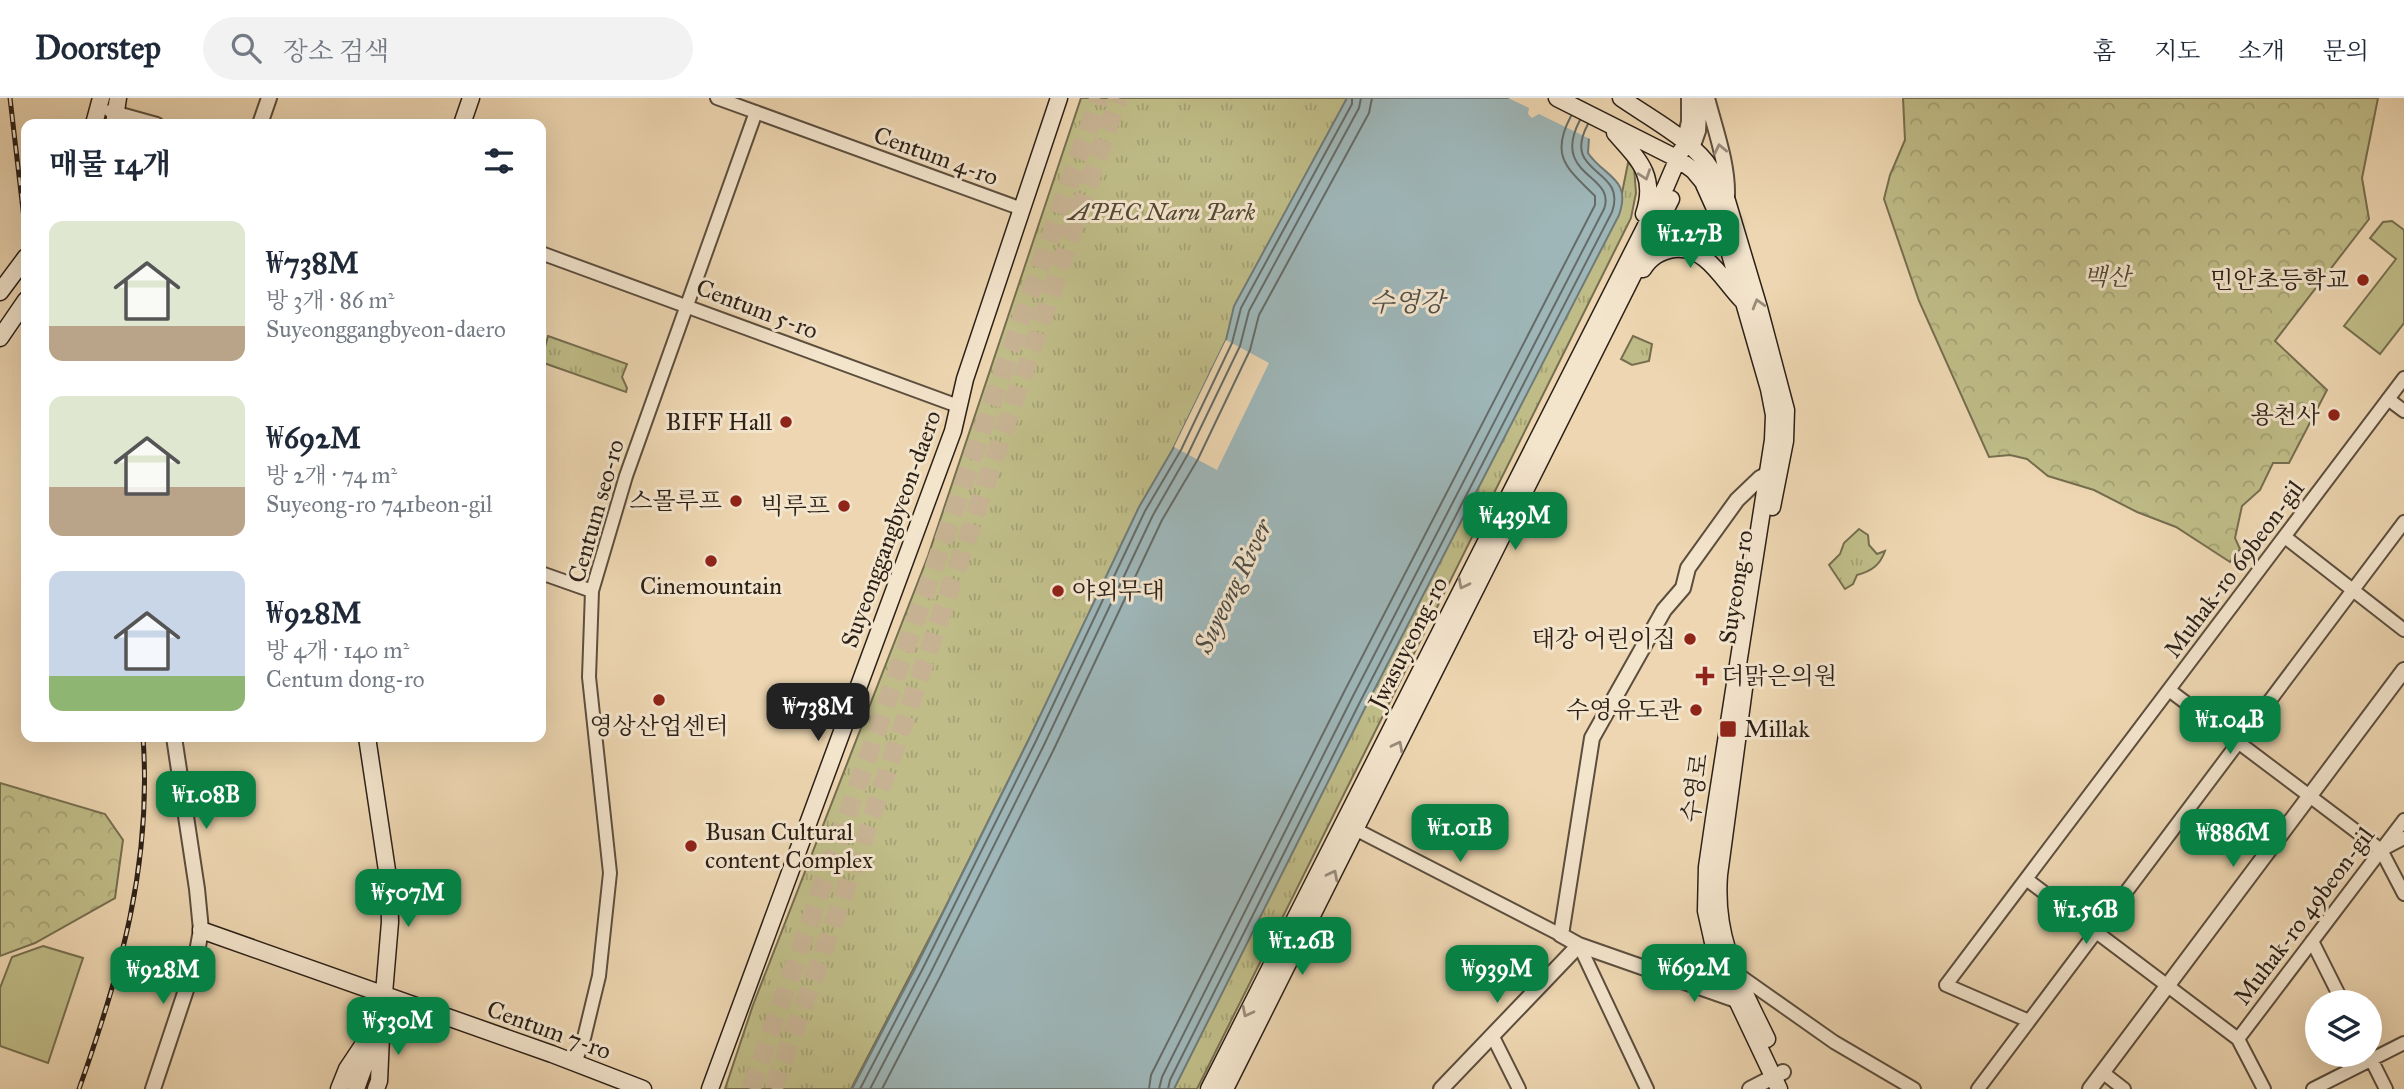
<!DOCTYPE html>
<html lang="ko">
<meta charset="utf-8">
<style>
:root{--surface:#fff;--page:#f2f2f3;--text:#1f2937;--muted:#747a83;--line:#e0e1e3;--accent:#0b8043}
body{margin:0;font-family:"IM FELL Great Primer","Noto Serif KR",serif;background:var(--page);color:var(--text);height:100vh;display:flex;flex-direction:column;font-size:26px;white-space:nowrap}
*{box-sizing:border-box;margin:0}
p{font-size:23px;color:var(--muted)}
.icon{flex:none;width:38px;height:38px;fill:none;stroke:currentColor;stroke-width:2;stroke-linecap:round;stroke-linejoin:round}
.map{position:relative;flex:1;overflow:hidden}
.drawer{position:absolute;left:21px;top:21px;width:525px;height:623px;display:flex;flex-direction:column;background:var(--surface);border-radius:14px;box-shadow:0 7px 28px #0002}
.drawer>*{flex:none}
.buttons{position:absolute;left:2305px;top:892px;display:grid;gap:14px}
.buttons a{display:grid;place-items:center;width:77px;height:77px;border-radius:50%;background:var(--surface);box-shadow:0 7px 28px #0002;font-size:35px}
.price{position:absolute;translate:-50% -60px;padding:0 16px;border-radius:14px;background:var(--accent);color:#fff;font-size:23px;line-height:46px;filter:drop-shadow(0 2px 4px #0008)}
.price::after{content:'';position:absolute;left:50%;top:42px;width:21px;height:16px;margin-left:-10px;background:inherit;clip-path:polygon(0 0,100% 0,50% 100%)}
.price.on{background:#222;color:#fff}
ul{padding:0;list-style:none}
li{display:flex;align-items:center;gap:21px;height:175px;padding:0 28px}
li span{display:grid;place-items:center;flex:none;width:196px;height:140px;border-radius:14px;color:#555}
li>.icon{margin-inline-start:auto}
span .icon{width:84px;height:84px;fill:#fffc;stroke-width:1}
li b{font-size:30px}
h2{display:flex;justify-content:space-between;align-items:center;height:84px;padding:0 28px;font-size:30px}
header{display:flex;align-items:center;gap:42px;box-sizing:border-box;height:98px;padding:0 35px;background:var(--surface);border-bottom:2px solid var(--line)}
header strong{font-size:33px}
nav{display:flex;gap:38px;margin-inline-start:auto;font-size:24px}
.search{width:490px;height:63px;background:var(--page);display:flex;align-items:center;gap:18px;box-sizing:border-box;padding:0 24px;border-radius:38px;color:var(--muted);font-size:26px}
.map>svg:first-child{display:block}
</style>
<header>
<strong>Doorstep</strong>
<div class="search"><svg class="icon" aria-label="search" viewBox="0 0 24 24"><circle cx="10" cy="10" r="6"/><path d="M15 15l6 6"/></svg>장소 검색</div>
<nav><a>홈</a><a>지도</a><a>소개</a><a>문의</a></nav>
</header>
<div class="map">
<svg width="2404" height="991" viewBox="0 0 2404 991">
<defs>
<pattern id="grass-tufts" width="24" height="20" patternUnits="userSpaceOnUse" patternTransform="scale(1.75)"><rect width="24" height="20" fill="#bfbc87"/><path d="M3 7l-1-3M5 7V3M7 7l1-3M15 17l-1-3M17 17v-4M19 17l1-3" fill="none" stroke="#a4a174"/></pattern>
<pattern id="forest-crowns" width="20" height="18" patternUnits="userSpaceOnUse" patternTransform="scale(1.75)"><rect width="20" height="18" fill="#bfbc87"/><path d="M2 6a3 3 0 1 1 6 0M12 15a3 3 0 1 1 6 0" fill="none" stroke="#a4a174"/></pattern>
</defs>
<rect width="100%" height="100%" fill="#edd6b1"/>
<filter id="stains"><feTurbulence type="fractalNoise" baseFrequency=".00286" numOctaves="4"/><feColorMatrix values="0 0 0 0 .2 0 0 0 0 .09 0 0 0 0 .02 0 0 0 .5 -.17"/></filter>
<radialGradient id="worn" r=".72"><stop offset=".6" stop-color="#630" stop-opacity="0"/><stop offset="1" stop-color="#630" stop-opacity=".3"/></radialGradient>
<path fill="url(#grass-tufts)" stroke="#766e50" stroke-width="2" d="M1081 0H1348L943 814 851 991H725L753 907 928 458Z
M1628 65 1634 69 1636 95 1631 120 1197 991H1165L1620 105Z
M548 238 627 266 622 279 627 290 626 294 541 264Z
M1633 238 1652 246 1649 263 1632 267 1621 261Z
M1859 431 1868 437 1869 447 1877 456 1885 453C1880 467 1872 473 1857 477L1853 486 1845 491 1829 467 1840 456 1844 445Z"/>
<path fill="url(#forest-crowns)" stroke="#766e50" stroke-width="2" d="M1903 0H2378L2362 80 2369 121 2275 243 2327 292 2289 365H2273L2260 392 2242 408 2235 440 2240 451 2230 464 2176 429 2137 414 2094 392 2048 378 2027 361 2010 357 1989 359 1919 203 1884 101 1890 77 1905 42Z
M0 685 105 716 123 742 115 800 35 845 0 858Z"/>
<path fill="#bfbc87" stroke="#766e50" stroke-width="2" d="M2392 123 2404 132V225L2380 256 2344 228 2396 161 2370 140 2383 124Z
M43 848 83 860 48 965 0 948V890L12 859Z"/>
<path fill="#9eb6b8" stroke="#707a78" stroke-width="2" d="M1347 0H1610L1589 39 1588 55C1604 79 1632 80 1619 117L1367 606 1174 991H852L917 867 1029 641 1139 409 1174 349 1226 242 1234 208Z"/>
<path fill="#edd6b1" d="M1508 0H1613L1592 42 1539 16 1532 20 1528 16 1529 10Z
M1226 242 1269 265 1217 372 1174 349Z"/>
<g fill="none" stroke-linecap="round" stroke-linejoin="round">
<path stroke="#656c68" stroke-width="2" d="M860 991 923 870 1035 645 1145 413 1181 352 1232 245 1241 210 1352 6V0
M870 991 931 874 1043 649 1153 417 1188 356 1240 248 1249 213 1359 10 1361 0
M882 991 940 879 1053 653 1162 422 1198 361 1250 252 1259 217 1369 15 1372 0
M1149 991 1151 977 1344 594 1595 107V98C1568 71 1549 59 1571 18
M1159 991 1162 979 1353 598 1604 111C1617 76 1550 79 1580 22
M1168 991 1170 982 1361 602 1612 114C1628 69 1560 78 1588 26"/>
<path stroke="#c6b292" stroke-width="19" stroke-dasharray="19 10" stroke-linecap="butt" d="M751 991 1099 0
M773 991 864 741 1118 0"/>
<g stroke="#5c4e3e" stroke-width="16">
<path id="minor" d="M717 0 1022 111
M110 13 157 26
M541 155 958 308
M2388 301 2404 313
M2285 439 2404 532
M541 475 592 493
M2169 592 2381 752 2404 796
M1349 728 1561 837
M2385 750 2404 740
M2026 781 2238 941 2264 991
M2312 843 2343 905
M1579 847 1647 991
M1736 875 1834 944 1914 991
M2029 923 1946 887 2404 280
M1492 937 1519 991
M2238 941 2404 722
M2369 957 2386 991
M575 965 584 940 599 878 610 775 589 579 592 493 626 378 756 14
M2102 974 2124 991
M1978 991 2404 424
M2313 991 2404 945"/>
</g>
<g stroke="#5c4e3e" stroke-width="18">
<path id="tertiary" d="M1707 0C1715 31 1728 66 1727 98
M260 26 269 0
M1684 44 1689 24V0
M1692 50 1698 33 1700 0
M1663 877 1725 855
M1736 902 1579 847 1561 837 1592 640 1664 512 1683 490 1688 470 1737 402 1760 380 1774 372
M153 991 195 865 201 832 197 791 174 639
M1441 991 1579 847
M1750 991 1783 974
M2090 991 2404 572"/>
</g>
<g stroke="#2c2118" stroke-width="19">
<path id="secondary" d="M1557 0 1678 61 1693 72 1703 84 1716 113 1728 149 1769 291 1774 317 1773 342 1715 714 1707 769 1706 813 1716 858 1779 991
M1621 0C1647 18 1686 39 1706 64 1715 76 1721 90 1727 103L1759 210 1786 312 1785 343 1772 409
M94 26 101 0
M114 26 118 0
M462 26 471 0
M1615 35C1639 62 1657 78 1644 116
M1643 171C1651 159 1659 154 1674 151 1706 147 1723 183 1742 202
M0 194 26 159
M0 240 26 202
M1745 583 1719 777C1714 843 1739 883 1767 941
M201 832 552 956 643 991
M339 991 347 971 369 938
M356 991 382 919 390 824 389 786 367 639
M376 991 379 983 381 939
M710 991 953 333 965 281 1059 0
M1209 991 1666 88 1681 53
M1225 991 1671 101"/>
</g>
<use href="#minor" stroke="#f3e4cc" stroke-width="12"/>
<use href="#tertiary" stroke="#f3e4cc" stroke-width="14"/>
<use href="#secondary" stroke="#f3e4cc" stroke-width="16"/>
<g stroke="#2c2118" stroke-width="5">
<path id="rail" d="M10 0 26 138
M79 991C121 873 152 766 143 639"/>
</g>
<use href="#rail" stroke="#f3e4cc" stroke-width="2.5" stroke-dasharray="8" stroke-linecap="butt"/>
</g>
<defs><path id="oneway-chevron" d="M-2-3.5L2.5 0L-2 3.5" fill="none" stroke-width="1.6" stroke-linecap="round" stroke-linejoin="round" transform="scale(1.75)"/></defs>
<g stroke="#998c7b">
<use href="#oneway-chevron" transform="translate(1720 51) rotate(-102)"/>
<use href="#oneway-chevron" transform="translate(1645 77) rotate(71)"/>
<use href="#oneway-chevron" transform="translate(1758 206) rotate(-106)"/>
<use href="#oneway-chevron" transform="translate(1463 486) rotate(117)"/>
<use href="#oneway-chevron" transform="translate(1398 648) rotate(-63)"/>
<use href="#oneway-chevron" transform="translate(1333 777) rotate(-63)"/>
<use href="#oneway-chevron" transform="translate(1247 914) rotate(117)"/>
</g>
<g fill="#8f2418" stroke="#f3e4cc" stroke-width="2.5">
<circle cx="2363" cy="182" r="7"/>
<circle cx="2334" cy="317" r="7"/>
<circle cx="786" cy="324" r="7"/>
<circle cx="736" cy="403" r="7"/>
<circle cx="844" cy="408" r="7"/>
<circle cx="711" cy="463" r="7"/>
<circle cx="1058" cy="493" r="7"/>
<circle cx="1690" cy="541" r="7"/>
<path d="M1701.5 567.5h7v7h7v7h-7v7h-7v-7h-7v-7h7z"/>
<circle cx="659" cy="602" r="7"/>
<circle cx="1696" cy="612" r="7"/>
<rect x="1719" y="622" width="18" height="18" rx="3.5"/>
<circle cx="691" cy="748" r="7"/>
</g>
<g text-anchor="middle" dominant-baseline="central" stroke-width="6" stroke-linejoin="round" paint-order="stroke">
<g font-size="24" fill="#2c2118" stroke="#f3e4cc">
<text transform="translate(936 58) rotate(20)">Centum 4-ro</text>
<text transform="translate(757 211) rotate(21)">Centum 5-ro</text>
<text transform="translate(596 413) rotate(-74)">Centum seo-ro</text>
<text transform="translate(891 431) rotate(-70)">Suyeonggangbyeon-daero</text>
<text transform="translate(2234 471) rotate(-53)">Muhak-ro 69beon-gil</text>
<text transform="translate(1736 489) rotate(-81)">Suyeong-ro</text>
<text transform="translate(1408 545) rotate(-63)">Jwasuyeong-ro</text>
<text transform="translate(1695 690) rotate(-82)">수영로</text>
<text transform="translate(2304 818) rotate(-53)">Muhak-ro 49beon-gil</text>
<text transform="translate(549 932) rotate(20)">Centum 7-ro</text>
</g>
<g font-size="24" font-style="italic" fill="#514834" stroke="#f3e4cc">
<text x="1162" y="114">APEC Naru Park</text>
<text x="2107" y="179">백산</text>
</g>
<g font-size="24" fill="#2c2118" stroke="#f3e4cc" text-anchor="end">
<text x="2349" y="182">민안초등학교</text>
<text x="2320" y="317">용천사</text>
<text x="772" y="324">BIFF Hall</text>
<text x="722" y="403">스몰루프</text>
<text x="830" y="408">빅루프</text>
<text x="711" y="488" text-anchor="middle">Cinemountain</text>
<text x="1072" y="493" text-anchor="start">야외무대</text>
<text x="1676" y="541">태강 어린이집</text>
<text x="1721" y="578" text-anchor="start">더맑은의원</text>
<text x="1682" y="612">수영유도관</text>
<text x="659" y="628" text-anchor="middle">영상산업센터</text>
<text x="1744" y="631" text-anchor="start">Millak</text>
<text x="705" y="734" text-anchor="start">Busan Cultural<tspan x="705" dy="28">content Complex</tspan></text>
</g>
<g font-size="26" font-style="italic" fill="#4e4e48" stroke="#f3e4cc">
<text x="1407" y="204">수영강</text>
<text transform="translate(1233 488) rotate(-64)">Suyeong River</text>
</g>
</g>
<rect width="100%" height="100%" filter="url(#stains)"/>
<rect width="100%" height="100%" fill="url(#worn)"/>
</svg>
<div class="buttons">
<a><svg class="icon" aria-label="layers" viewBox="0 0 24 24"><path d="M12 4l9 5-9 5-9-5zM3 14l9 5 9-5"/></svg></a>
</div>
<b class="price" style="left:1690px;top:172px">₩1.27B</b>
<b class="price" style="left:1515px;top:454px">₩439M</b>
<b class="price on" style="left:818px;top:645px">₩738M</b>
<b class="price" style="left:2230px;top:658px">₩1.04B</b>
<b class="price" style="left:206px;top:733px">₩1.08B</b>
<b class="price" style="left:1460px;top:766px">₩1.01B</b>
<b class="price" style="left:2233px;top:771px">₩886M</b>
<b class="price" style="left:408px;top:831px">₩507M</b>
<b class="price" style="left:2086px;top:848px">₩1.56B</b>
<b class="price" style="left:1302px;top:879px">₩1.26B</b>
<b class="price" style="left:1694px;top:906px">₩692M</b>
<b class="price" style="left:1497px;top:907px">₩939M</b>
<b class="price" style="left:163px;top:908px">₩928M</b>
<b class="price" style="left:398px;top:959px">₩530M</b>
<section class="drawer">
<h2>매물 14개<svg class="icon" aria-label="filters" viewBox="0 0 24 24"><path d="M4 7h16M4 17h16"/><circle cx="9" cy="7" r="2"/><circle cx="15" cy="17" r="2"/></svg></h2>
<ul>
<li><span style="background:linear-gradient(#dfe7d0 75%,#b9a48a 0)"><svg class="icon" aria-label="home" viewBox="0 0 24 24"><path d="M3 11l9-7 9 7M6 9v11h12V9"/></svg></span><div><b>₩738M</b><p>방 3개 · 86 m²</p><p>Suyeonggangbyeon-daero</p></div></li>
<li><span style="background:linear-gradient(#dfe7d0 65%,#b9a48a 0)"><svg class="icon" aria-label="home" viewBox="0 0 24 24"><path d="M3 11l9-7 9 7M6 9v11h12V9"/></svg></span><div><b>₩692M</b><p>방 2개 · 74 m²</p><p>Suyeong-ro 741beon-gil</p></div></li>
<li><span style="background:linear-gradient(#c9d6e8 75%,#8fb573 0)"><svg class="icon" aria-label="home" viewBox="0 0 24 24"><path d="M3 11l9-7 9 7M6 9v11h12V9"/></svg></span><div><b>₩928M</b><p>방 4개 · 140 m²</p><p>Centum dong-ro</p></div></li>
</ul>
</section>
</div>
